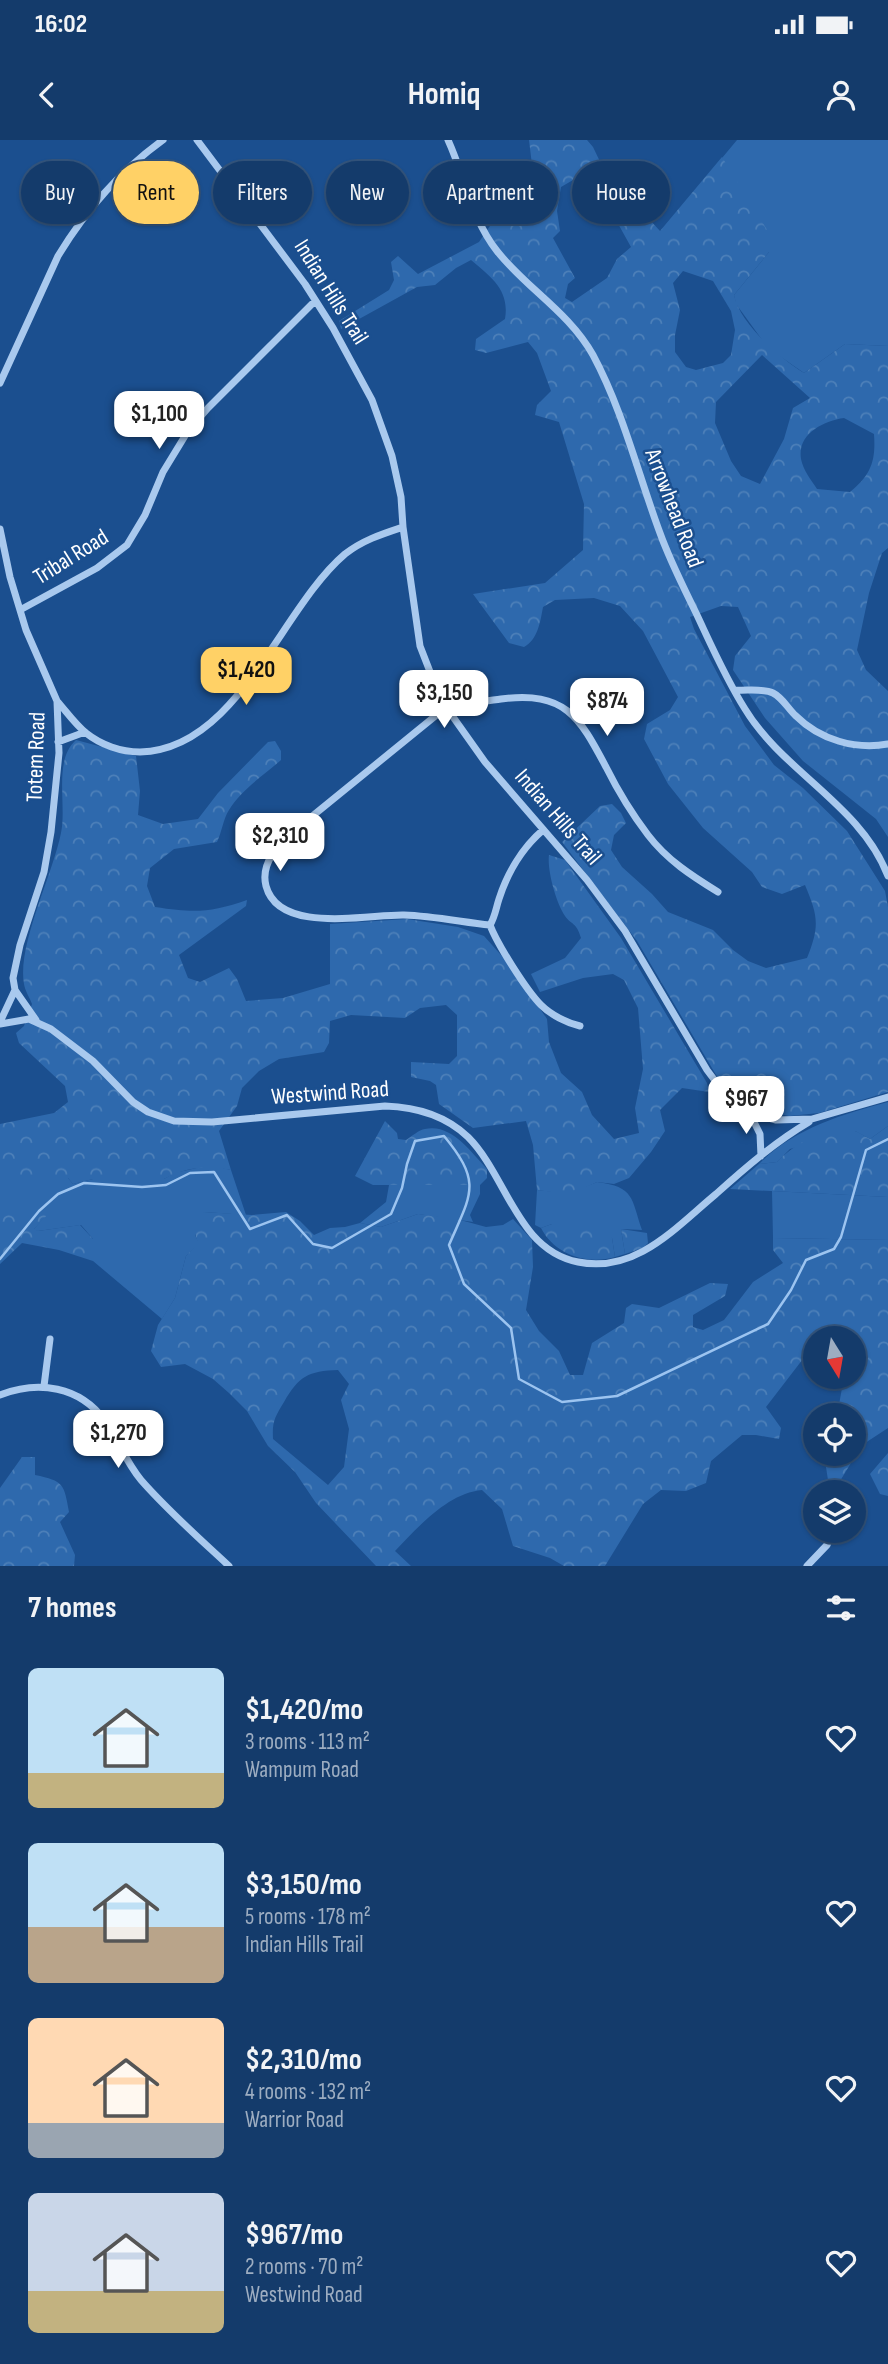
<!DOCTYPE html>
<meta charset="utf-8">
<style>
:root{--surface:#143b6b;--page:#214673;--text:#f1f3f6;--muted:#9dadc1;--line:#33557e;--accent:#ffd166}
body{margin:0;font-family:"Sofia Sans Condensed",sans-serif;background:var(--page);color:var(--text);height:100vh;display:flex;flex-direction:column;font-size:26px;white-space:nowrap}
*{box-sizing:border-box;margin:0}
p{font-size:23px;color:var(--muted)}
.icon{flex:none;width:38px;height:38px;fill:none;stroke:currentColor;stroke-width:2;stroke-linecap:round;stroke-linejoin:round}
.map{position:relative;height:1426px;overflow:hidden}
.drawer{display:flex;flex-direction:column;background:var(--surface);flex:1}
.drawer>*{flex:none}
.top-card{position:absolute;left:21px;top:21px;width:847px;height:63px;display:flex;gap:14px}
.needle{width:46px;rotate:169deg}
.controls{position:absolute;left:803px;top:1186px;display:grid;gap:14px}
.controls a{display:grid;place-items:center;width:63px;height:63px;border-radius:50%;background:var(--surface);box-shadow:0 2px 5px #0004,0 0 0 2px var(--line);font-size:35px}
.price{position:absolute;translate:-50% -60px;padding:0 16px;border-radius:14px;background:#fff;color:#222;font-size:23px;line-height:46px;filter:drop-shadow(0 2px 4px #0008)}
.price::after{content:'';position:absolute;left:50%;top:42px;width:21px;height:16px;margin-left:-10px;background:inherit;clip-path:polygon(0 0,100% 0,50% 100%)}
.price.current{background:var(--accent);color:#111}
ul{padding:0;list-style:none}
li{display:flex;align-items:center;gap:21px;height:175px;padding:0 28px}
li span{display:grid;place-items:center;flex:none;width:196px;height:140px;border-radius:10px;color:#555}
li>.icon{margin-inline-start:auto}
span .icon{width:84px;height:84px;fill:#fffc;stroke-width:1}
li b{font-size:30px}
h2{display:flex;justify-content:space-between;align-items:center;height:84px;padding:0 28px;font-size:30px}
.pill{padding:0 24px;border-radius:32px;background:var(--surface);box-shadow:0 2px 5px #0004,0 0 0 2px var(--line);font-size:24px;line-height:63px}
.pill.current{background:var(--accent);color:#111}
.status{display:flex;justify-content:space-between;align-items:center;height:49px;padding:0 35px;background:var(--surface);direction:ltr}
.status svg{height:19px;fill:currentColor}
header{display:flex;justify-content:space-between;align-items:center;height:91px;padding:0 28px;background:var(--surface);font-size:32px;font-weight:700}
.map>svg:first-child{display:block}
</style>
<div class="status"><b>16:02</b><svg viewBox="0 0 49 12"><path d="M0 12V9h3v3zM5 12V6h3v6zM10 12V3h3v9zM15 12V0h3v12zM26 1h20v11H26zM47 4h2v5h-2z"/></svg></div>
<header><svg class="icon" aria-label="back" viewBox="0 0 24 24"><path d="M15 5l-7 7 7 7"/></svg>Homiq<svg class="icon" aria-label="person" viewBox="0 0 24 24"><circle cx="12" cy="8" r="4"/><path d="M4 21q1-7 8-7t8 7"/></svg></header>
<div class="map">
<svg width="888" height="1426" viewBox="0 0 888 1426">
<defs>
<pattern id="forest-crowns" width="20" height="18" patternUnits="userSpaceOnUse" patternTransform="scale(1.75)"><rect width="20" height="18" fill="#2e69ad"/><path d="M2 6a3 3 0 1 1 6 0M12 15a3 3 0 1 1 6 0" fill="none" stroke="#4d80b9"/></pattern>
</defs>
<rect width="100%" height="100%" fill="#1b4f8f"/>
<path fill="#2e69ad" d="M737 0H888V206L845 204 804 233 768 208 736 164 734 155 769 112 722 18Z
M888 962V986L870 999 855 991 790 1009 777 1022 759 1024C793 989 843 974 888 962Z
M210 1025 231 1030 246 1075 204 1072 195 1095 199 1103 186 1116 175 1158 162 1179 93 1121V1099L81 1085 38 1091 33 1090 48 1073H0V1038H68L73 1044 93 1039H164L174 1033Z
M597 1042C635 1047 631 1058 642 1090L621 1089 625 1114 615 1117 612 1098 552 1084 541 1088 535 1085 537 1050C559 1053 577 1051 597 1042Z
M389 1045H480V1054L470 1075 473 1082 418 1074 381 1087 360 1083 386 1062Z
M772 1051 888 1057V1100L773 1098Z"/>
<path fill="url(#forest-crowns)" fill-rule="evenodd" d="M529 0H587L593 7 604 30 660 91 722 17 769 93V112L734 155C740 184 780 218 804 233L845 204 888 206V408L882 413 869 453 857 510 866 530 888 551V697L876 679 803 621 765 578 733 530 735 516 751 496 738 467 721 466 690 477 694 489 745 586 774 625 803 648 847 691 885 751 888 767V952L819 973 789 976 755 969 722 945 637 801 562 702 600 666 612 664 621 673 626 683 614 695 611 710 622 727 652 754 668 772 713 790 733 810 748 821 766 828 807 818C820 786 818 776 805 745L782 754 762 747 752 732 703 688 668 644 644 599 647 584 670 570 678 557 643 491 620 466 594 458 555 460 543 467C540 483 538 499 524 507L509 503 473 454 545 443 583 410 584 364 559 282 535 275 537 265 551 251 537 213 528 202 486 213 475 210 476 199 505 179C510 150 491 137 471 120L456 128 435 145 417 147 341 189 339 181 389 150 394 140 391 122 398 116 418 134 479 102 494 80 522 57 533 33ZM573 40H588L601 53 631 107 617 119 607 138 572 162 565 158 568 144 575 138 553 98 560 91 557 71 561 47ZM683 131 713 141 731 171 735 190 731 215 723 223 696 230 686 227 675 212V195L680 170 673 143ZM762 215 810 258 793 268 784 299 760 344 741 336 731 321 715 283 716 262ZM844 278 874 294C876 321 871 335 850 352L817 349C811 340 803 330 801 319 797 294 823 281 844 278Z
M76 600 136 616 140 651 138 675 163 684 198 679 218 653 268 602 275 601 281 611V620C264 635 241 650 229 670 223 679 222 692 217 702L174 709 150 728 147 746 155 767C194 773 210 773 247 760L246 766 179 815 188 838 200 842 229 828 237 839 246 861 283 858 330 844V784L407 779 458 787 484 796 509 824 547 879 549 902 561 933 582 952 592 975 614 999 639 993 635 968 643 929 638 868 624 840 613 834 583 838 540 852 531 834 565 818 581 798C576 781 572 786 565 776 556 763 547 730 549 715L565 720 621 798 707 943 709 952 682 948 660 970 665 991 651 1012 629 1038 614 1044 597 1042 582 1049 559 1053 537 1050 533 1005 526 981 473 988 439 964 436 945 430 941 411 937V922L449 924 457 916V875L446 865 420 868 405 878 351 875 330 881 329 903 324 912 279 919 259 931 242 948 237 966 219 991 231 1030C208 1025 185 1027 164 1039H93L73 1044 68 1038H0V984L54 973 68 962 65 946 19 903 16 893 24 886 32 864C30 858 25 851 24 844 17 805 53 734 61 693 67 665 53 620 76 600Z
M385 981 397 993 398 999 406 1000C412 996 419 990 425 989 451 983 471 1012 487 1029V1038L480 1045H373L355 1036Z
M888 986V1057L730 1049 759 1024 777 1022C794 1004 829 984 855 991 860 993 866 997 870 999Z
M204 1072 252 1075 286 1072 300 1081 314 1095 330 1088 345 1087 360 1083 381 1087 418 1074 453 1078 486 1087 503 1085 513 1079 532 1100 533 1127 526 1170 539 1191 559 1211 570 1235H583L592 1203 624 1183 626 1168 632 1164 659 1168 710 1143 728 1144 725 1156 693 1175V1187L703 1190 724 1180 753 1142 783 1123 773 1110V1098L888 1100V1288L862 1305 840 1341 833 1346 828 1340 824 1314H854V1276H837L844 1237H854V1199H816L815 1212 806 1215 766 1267 781 1288 779 1299 756 1295H742L711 1321 706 1343 686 1351 661 1350 643 1364 605 1426H564L550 1418 513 1406 502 1369 482 1350C448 1353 418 1387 395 1411L411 1426H376L316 1363 295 1332 268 1306 247 1271 229 1253 213 1239 185 1224 161 1227 151 1211 158 1185 175 1158 186 1116 198 1103 190 1078ZM338 1230 349 1244 341 1260 349 1289 344 1327 328 1345 273 1299C272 1281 275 1277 284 1262 299 1236 308 1231 338 1230Z
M0 1073H49L34 1089 38 1091 80 1085 93 1099V1121L59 1110 22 1103 0 1124Z
M578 1083 608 1088 612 1098 615 1117C587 1125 555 1115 541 1088L552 1084Z
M621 1089 647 1093 648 1103 643 1108 625 1114Z
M888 1313V1356L880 1354 870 1334Z
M22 1317H35V1335C64 1341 64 1344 69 1372L60 1382 75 1415 74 1426H0V1348Z"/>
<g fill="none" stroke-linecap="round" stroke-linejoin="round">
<path stroke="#9cc4f0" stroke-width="2.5" d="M0 1119 39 1071 58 1054 84 1043 142 1047 166 1045 190 1033 214 1032 250 1089 287 1075 313 1104 332 1108 391 1074 402 1048 407 1024 415 1001 444 996C483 1043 471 1054 449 1105L464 1144 511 1188 519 1239 562 1262 617 1256 768 1184 791 1150 806 1120 834 1109 841 1097 866 1010 888 999"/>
<path stroke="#a9c9ee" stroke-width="7" d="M197 0 305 144 333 188 372 260 392 316 401 357 403 387 420 506 441 560 485 622 587 740 625 791 707 930 725 954 740 967 756 975 776 980 812 979 888 957
M448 0C465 37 471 78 497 111 526 148 569 172 593 215 623 271 638 334 660 393 670 421 684 448 697 475 712 507 726 539 745 569 783 632 861 665 888 736
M0 243 58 116C86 70 120 31 163 0
M0 389 10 437 26 490 57 561 59 613 51 692 44 732 20 805 13 838 15 850 36 880
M20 470 97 428 127 405 145 375 163 332 188 291 208 268 315 161
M735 550C747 551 762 548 773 553 783 558 788 569 796 576 820 600 856 610 888 604
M57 561C66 571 75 584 86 593 101 605 121 612 140 612 238 610 280 469 345 414 363 400 382 394 403 387
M58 602 85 592
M543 690C522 708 507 734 499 759 496 768 495 777 490 785 497 804 527 851 541 865 551 875 567 883 580 886
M490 785C462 782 433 776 404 775 369 774 279 795 266 746 260 723 279 704 294 691L439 573C459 564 480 562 501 559 565 551 579 576 606 627 618 651 632 674 648 695 667 720 692 736 718 752
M0 882 15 850
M0 884 29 879 51 889 93 921 133 962 148 972 174 981 212 982 385 966C416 967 445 975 468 997 507 1036 517 1110 578 1122 636 1134 676 1087 716 1054 745 1028 775 1002 809 982
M749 972 760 994 761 1016
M44 1246 50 1199
M0 1255C38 1240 80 1246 105 1281 118 1300 126 1322 141 1340 168 1371 199 1398 229 1426
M827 1351 828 1353
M807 1426 827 1405 833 1391"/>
</g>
<g text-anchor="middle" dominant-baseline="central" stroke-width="5" stroke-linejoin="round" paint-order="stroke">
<g font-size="23" fill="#fff" stroke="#1b4f8f">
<text transform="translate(331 152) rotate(58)">Indian Hills Trail</text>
<text transform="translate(674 368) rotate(69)">Arrowhead Road</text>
<text transform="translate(71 417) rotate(-32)">Tribal Road</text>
<text transform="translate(36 617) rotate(-88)">Totem Road</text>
<text transform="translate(558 677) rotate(49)">Indian Hills Trail</text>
<text transform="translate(330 953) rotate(-4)">Westwind Road</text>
</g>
</g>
</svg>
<div class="controls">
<a><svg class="needle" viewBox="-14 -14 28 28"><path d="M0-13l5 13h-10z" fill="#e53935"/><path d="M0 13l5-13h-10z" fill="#9dadc1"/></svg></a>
<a><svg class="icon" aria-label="locate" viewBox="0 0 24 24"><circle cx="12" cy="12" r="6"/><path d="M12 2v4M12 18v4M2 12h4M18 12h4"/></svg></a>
<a><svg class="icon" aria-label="layers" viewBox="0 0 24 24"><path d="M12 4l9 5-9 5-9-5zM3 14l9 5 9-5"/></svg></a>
</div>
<b class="price" style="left:159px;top:311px">$1,100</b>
<b class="price current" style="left:246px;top:567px">$1,420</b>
<b class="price" style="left:444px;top:590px">$3,150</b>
<b class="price" style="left:607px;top:598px">$874</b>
<b class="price" style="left:280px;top:733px">$2,310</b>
<b class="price" style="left:746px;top:996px">$967</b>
<b class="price" style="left:118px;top:1330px">$1,270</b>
<div class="top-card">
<a class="pill">Buy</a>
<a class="pill current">Rent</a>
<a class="pill">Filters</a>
<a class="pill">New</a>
<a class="pill">Apartment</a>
<a class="pill">House</a>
</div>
</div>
<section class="drawer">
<h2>7 homes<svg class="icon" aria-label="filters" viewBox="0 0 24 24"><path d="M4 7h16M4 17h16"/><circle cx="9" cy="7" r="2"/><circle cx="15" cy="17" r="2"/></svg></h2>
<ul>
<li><span style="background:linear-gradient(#bfe0f5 75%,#c2b280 0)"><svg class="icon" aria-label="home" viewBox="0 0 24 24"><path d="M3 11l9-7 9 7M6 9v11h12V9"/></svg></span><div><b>$1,420/mo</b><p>3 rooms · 113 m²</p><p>Wampum Road</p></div><svg class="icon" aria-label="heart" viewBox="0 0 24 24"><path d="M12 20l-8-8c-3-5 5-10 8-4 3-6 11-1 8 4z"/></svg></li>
<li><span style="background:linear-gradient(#bfe0f5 60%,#b9a48a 0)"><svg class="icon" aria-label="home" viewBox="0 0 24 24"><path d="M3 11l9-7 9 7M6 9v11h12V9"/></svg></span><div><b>$3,150/mo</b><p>5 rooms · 178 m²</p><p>Indian Hills Trail</p></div><svg class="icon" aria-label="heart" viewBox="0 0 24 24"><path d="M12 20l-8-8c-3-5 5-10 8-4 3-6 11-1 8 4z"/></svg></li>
<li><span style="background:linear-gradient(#ffd9b3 75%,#9aa5b1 0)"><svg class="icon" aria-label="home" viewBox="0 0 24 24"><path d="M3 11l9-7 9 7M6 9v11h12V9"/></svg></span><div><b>$2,310/mo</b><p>4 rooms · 132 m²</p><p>Warrior Road</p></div><svg class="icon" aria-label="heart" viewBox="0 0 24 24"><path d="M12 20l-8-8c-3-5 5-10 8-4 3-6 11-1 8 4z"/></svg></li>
<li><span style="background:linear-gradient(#c9d6e8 70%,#c2b280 0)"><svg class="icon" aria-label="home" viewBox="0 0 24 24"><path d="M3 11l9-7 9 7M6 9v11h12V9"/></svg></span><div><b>$967/mo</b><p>2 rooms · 70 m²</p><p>Westwind Road</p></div><svg class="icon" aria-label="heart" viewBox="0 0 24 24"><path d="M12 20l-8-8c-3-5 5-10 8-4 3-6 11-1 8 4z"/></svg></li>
</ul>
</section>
